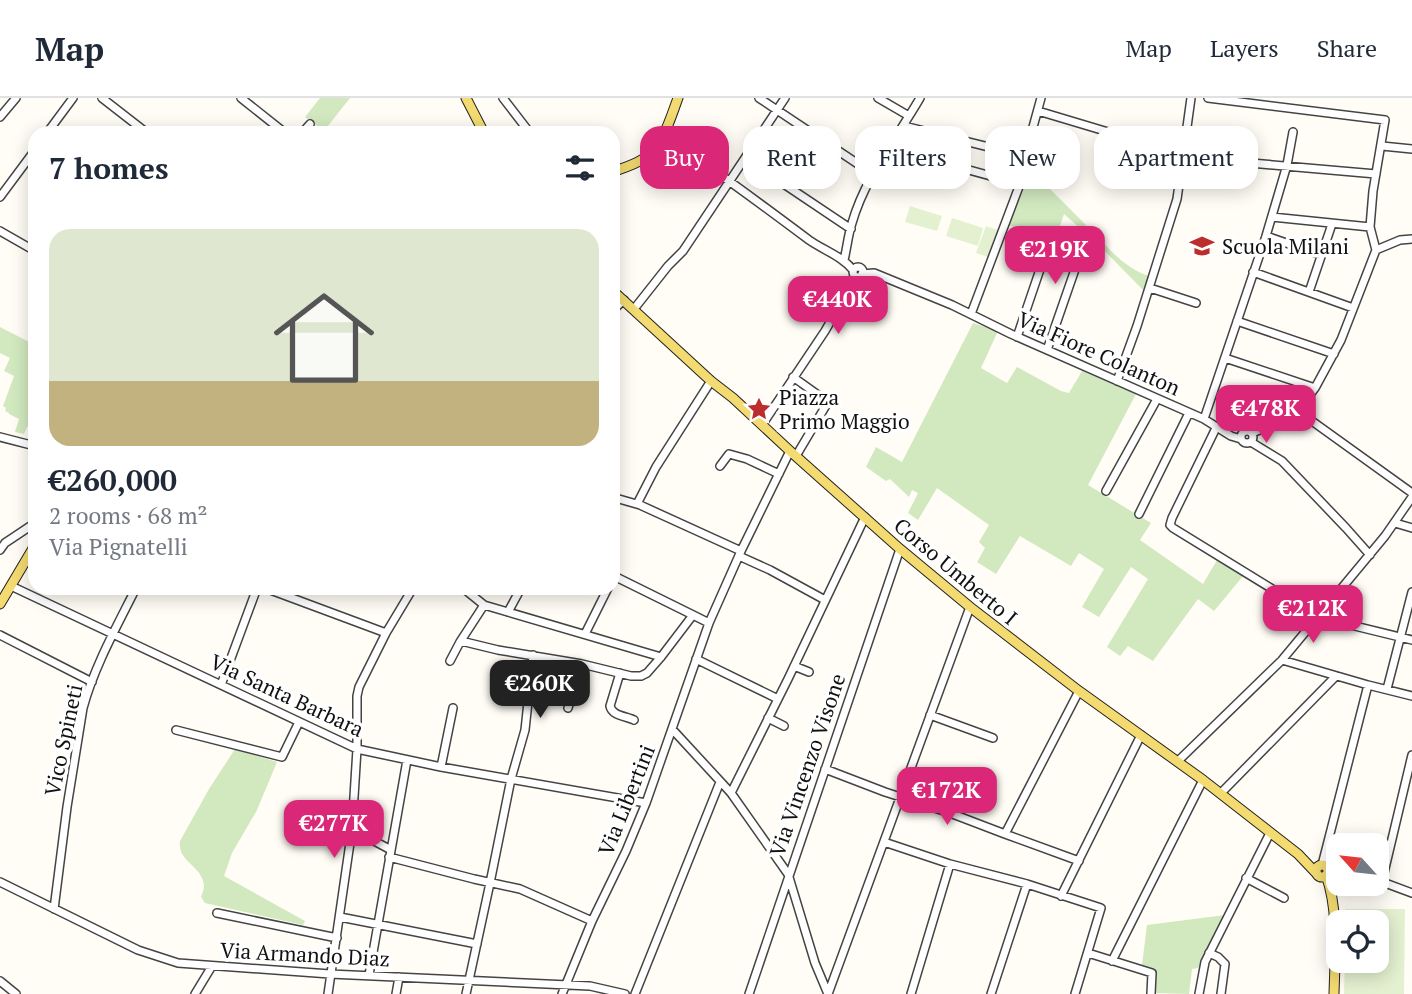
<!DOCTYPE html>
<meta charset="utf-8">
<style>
:root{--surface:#fff;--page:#f2f2f3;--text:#1f2937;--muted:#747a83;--line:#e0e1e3;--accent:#db2777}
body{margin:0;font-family:"PT Serif",serif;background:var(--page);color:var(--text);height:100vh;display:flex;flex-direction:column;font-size:26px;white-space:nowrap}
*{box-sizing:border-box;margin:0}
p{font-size:23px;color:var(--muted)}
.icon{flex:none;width:38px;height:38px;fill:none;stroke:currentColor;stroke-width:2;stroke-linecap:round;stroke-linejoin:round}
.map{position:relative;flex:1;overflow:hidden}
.panel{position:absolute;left:28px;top:28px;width:592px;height:469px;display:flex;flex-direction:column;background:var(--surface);border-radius:21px;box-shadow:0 4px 18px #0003}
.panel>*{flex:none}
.hud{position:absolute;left:640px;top:28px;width:665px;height:63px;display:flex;gap:14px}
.needle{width:46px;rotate:297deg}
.controls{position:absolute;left:1326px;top:735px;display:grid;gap:14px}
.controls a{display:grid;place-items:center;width:63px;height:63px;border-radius:14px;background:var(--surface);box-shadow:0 4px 18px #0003;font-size:35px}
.price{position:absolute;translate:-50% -60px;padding:0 16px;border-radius:14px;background:var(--accent);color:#fff;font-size:23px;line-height:46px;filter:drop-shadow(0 2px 4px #0008)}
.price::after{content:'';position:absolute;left:50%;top:42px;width:21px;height:16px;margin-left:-10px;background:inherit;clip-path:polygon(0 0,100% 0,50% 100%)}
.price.on{background:#222;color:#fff}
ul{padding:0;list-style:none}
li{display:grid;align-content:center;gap:14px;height:371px;padding:0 21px}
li+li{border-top:2px solid var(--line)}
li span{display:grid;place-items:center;height:217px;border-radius:21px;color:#555}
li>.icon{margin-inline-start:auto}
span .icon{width:126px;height:126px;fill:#fffc;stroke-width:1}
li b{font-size:30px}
h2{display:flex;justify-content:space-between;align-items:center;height:84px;padding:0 21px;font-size:30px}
.tag{padding:0 24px;border-radius:21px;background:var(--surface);box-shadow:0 4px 18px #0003;font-size:24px;line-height:63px}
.tag.on{background:var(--accent);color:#fff}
header{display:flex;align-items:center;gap:42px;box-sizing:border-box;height:98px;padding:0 35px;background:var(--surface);border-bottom:2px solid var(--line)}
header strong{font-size:33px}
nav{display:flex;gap:38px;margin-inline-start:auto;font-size:24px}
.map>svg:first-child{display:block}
</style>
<header>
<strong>Map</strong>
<nav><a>Map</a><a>Layers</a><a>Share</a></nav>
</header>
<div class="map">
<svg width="1412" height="896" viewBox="0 0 1412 896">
<rect width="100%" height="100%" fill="#fffdf5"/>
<path fill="#d2e9bf" d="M320 0H350L324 33 305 19Z
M1011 57 1019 60 1086 127 1083 133 1064 116 1054 145 1046 140 1008 127 1028 80 1023 68Z
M1093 134C1109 151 1126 171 1149 178L1143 192 1091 139Z
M973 225 998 233 981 270 1007 285 1017 269 1061 293 1069 295 1082 273 1136 296 1088 387 1151 425 1140 442 1203 486 1217 462 1244 477 1214 513 1198 501 1153 563 1128 548 1120 558 1107 549 1148 481 1131 469 1099 519 1082 509 1104 471 1079 455 1071 468 1020 438 996 476 977 464 985 450 979 444 989 427 937 390 918 422 908 415 918 395 912 392 909 399 890 381 886 383 866 369 876 349 902 364Z
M0 229 35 247V323L33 330 27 329 24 336 15 334 19 321 9 316V315L5 313 6 310 3 308 14 278 4 273 10 260 0 255Z
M235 651 277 664 257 712 232 755 224 778 305 823 303 827 205 805 201 799C202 796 204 792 204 788 203 768 177 764 180 743L209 691Z
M1225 817 1198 870 1192 871 1189 896 1154 895 1156 872 1142 867 1147 827Z"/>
<path fill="#e4f1d0" d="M910 108 942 118 937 133 905 124Z
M952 120 983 130 978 148 946 138Z
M986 128 998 132 988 159 976 155Z
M1345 811H1405L1404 896H1344L1345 863H1377V824H1345Z"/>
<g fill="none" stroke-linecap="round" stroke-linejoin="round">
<g stroke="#444" stroke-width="10">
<path id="minor" d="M102 0 147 35
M241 0 285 35
M503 0 530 35
M759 0 873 76
M878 0 909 18
M1208 0 1385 22 1373 93 1370 129 1376 152 1341 242 1315 290 1298 313 1287 321 1252 335
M1038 13 1155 48
M0 19 16 0
M904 28 1025 58 1041 0
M47 35 73 0
M302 35 310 26
M663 37C713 70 761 106 809 142 823 152 842 158 853 172
M1382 48 1412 51
M889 50 1020 86 971 216
M1182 59 1376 76
M745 60 851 131
M0 99 35 52
M1272 119 1370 129
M0 133 35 153
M1266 138 1321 157
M1376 152 1400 142 1412 141
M844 162C847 150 848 137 852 125 865 79 897 40 920 0
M853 174a5 5 0 1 1 10 0a5 5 0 1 1-10 0Z
M1253 174 1353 210
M862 176 874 175 952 207 1011 236 1204 321 1231 338 1241 341
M1150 190 1196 205
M1309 194 1332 126
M634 211 668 168 683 153 785 0
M612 213 624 202
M1237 223 1334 256
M1017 239 1049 145
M1047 252 1088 134
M1225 260 1315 290
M793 279 828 304 796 358
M1117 283 1137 228 1177 101 1191 0
M1298 313 1412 395
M1204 321 1266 138 1287 67 1293 34
M762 327 825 233 856 179
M1216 330 1172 420 1170 427 1173 430 1318 519 1412 542
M1241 339a6 6 0 1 1 12 0a6 6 0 1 1-12 0Z
M0 339 35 348
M1251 344 1282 363 1346 430 1370 457
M720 368 729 356 747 361 779 376
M1106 393 1157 301
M612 399 640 407 741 453
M637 406 656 369 711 283
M1139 416 1189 315
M1395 425 1412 430
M0 452 5 445 35 425
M739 458 770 472 825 502
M612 477 693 517
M11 488 357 651 441 669 646 705
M265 490 386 535
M463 490 484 507 661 559
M508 514 521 490
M585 536 608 490
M0 537 92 584
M461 543 498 552 582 566 631 578H641L647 575 661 559 693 517 709 525
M696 561 778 601
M1282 562 1368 587 1412 598
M450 563 460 544 484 507
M794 568 809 574
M620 575 610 608C612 618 626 618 634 622
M221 587 257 490
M1387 591 1412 494
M568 610 582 566
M930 617 993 640
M768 620 784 628
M672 631 731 695 788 776 815 865 828 896
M176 632 282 659 299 624
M1178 663 1282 562 1385 438 1412 399
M441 669 453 610
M825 671 885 694 950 715 1005 736 1079 763
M731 695 788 581 865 419
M1221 695 1336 578
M352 731 391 752
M1005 736 1079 593
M884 744 950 766 1027 786 1101 810 1075 896
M389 759 474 781 520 791 592 823
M1322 767 1368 587
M1327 770 1339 771
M1326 777 1339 779
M1246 780 1284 800
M1377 782 1412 795
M1382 783 1412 657
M0 784 138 852 178 865 330 876 590 888 625 896
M1061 798 1141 637
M54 811 67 709 83 610C94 569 117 528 136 490
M217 815 337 840
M340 819 477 846
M1088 855 1152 875 1151 896
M1209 855 1218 859 1225 866 1221 896
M1112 863 1203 682
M369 877 407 662
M0 883 16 896
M195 896 212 868
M328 896 352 731 357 651V598L359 589 386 535 413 490
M396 896 399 879
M466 896 490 785 511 681 525 632 533 557
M562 896 592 823 626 753 646 705 709 525 741 453 790 353
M635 896 720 684
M749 896 900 451
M828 896 970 509
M911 896 950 766
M991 896 1027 786
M1199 896 1205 864 1270 735"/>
</g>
<g stroke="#222" stroke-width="11">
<path id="major" d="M466 0 484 35
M612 74C623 70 634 67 643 61 663 49 670 21 678 0
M612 192 711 283 733 300 790 353 900 451 970 509 1079 593 1203 682 1298 756 1317 776
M0 506 35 447
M1316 773a6 6 0 1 1 12 0a6 6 0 1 1-12 0Z
M1326 777C1339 813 1335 858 1334 896"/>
</g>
<use href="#minor" stroke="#fff" stroke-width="7"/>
<use href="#major" stroke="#f3db71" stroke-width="9"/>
</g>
<defs>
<g id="school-bare" transform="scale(1.89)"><path d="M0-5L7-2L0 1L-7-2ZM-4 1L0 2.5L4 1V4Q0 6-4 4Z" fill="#bd2d2c" stroke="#fff" stroke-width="2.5" paint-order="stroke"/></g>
<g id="sight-bare" transform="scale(1.89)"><path d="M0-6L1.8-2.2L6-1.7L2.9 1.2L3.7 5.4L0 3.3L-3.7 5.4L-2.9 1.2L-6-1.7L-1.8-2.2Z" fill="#bd2d2c" stroke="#fff" stroke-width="2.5" paint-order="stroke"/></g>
</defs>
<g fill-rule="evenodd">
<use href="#school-bare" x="1202" y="148"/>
<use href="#sight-bare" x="759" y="311"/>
</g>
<g text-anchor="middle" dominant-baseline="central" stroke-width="7" stroke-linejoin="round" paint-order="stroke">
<g font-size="21" fill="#111" stroke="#fff" text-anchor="start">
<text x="1222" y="148">Scuola Milani</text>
<text x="779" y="299">Piazza<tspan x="779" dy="24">Primo Maggio</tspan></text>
</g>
<g font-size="21" fill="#111" stroke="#fff">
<text transform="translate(1099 255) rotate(24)">Via Fiore Colanton</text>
<text transform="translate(956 473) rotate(40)">Corso Umberto I</text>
<text transform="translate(287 597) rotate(25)">Via Santa Barbara</text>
<text transform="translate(63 642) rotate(-78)">Vico Spineti</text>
<text transform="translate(807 667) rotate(-71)">Via Vincenzo Visone</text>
<text transform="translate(626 702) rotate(-68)">Via Libertini</text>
<text transform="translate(305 856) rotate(3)">Via Armando Diaz</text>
</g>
</g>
</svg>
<div class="controls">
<a><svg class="needle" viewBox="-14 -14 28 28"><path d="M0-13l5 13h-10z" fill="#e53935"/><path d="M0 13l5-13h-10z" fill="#747a83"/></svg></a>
<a><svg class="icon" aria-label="locate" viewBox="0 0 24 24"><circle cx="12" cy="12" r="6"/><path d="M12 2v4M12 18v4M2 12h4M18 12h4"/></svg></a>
</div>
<b class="price" style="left:1055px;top:188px">€219K</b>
<b class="price" style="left:838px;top:238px">€440K</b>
<b class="price" style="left:1266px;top:347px">€478K</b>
<b class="price" style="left:1313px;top:547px">€212K</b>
<b class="price on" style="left:540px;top:622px">€260K</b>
<b class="price" style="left:947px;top:729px">€172K</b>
<b class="price" style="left:334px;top:762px">€277K</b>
<div class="hud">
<a class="tag on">Buy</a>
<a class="tag">Rent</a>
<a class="tag">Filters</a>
<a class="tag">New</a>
<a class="tag">Apartment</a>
</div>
<section class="panel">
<h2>7 homes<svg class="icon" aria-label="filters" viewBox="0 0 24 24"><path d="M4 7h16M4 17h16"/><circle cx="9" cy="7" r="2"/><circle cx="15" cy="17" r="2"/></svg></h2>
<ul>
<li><span style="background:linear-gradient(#dfe7d0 70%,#c2b280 0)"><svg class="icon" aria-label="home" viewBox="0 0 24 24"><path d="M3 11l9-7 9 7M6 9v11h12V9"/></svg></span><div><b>€260,000</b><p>2 rooms · 68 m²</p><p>Via Pignatelli</p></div></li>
</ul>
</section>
</div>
